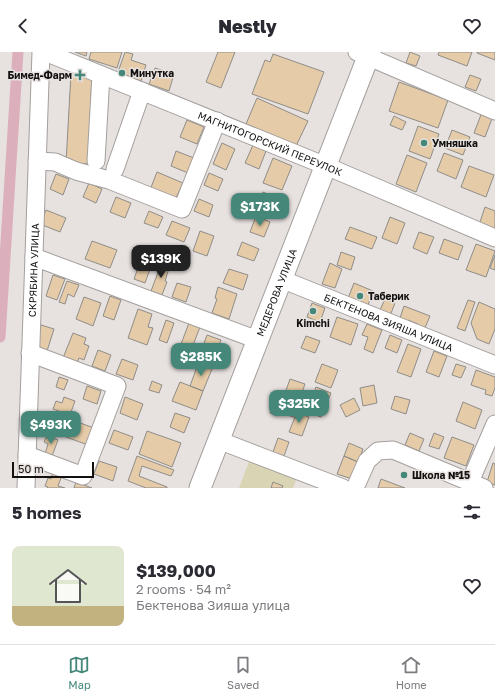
<!DOCTYPE html>
<meta charset="utf-8">
<style>
:root{--surface:#fff;--page:#f2f2f3;--text:#2b2b33;--muted:#7c7c81;--line:#e1e1e2;--accent:#45887a}
body{margin:0;font-family:"Golos Text",sans-serif;background:var(--page);color:var(--text);height:100vh;display:flex;flex-direction:column;font-size:15px;white-space:nowrap}
*{box-sizing:border-box;margin:0}
p{font-size:13px;color:var(--muted)}
.icon{flex:none;width:22px;height:22px;fill:none;stroke:currentColor;stroke-width:2;stroke-linecap:round;stroke-linejoin:round}
.map{position:relative;height:436px;overflow:hidden}
.details{display:flex;flex-direction:column;background:var(--surface);flex:1}
.details>*{flex:none}
.scale{position:absolute;left:12px;bottom:10px;width:82px;box-sizing:border-box;padding-left:4px;border:2px solid #131110;border-top:0;font-size:11px;line-height:14px;white-space:nowrap;color:#131110;-webkit-text-stroke:3px #e7e2e0;paint-order:stroke}
.price{position:absolute;translate:-50% -34px;padding:0 9px;border-radius:8px;background:var(--accent);color:#fff;font-size:13px;line-height:26px;filter:drop-shadow(0 1px 2px #0008)}
.price::after{content:'';position:absolute;left:50%;top:24px;width:12px;height:9px;margin-left:-6px;background:inherit;clip-path:polygon(0 0,100% 0,50% 100%)}
.price.active{background:#222;color:#fff}
ul{padding:0;list-style:none}
li{display:flex;align-items:center;gap:12px;height:100px;padding:0 12px}
li+li{border-top:1px solid var(--line)}
li span{display:grid;place-items:center;flex:none;width:112px;height:80px;border-radius:8px;color:#555}
li>.icon{margin-inline-start:auto}
span .icon{width:48px;height:48px;fill:#fffc;stroke-width:1}
li b{font-size:17px}
h2{display:flex;justify-content:space-between;align-items:center;height:48px;padding:0 12px;font-size:17px}
header{display:flex;justify-content:space-between;align-items:center;height:52px;padding:0 12px;background:var(--surface);font-size:18px;font-weight:800}
.dock{display:flex;justify-content:space-around;align-items:center;height:56px;border-top:1px solid var(--line);background:var(--surface);font-size:11px;color:var(--muted)}
.dock a{display:grid;justify-items:center;gap:2px}
.dock .active{color:var(--accent)}
.map>svg:first-child{display:block}
</style>
<header><svg class="icon" aria-label="back" viewBox="0 0 24 24"><path d="M15 5l-7 7 7 7"/></svg>Nestly<svg class="icon" aria-label="heart" viewBox="0 0 24 24"><path d="M12 20l-8-8c-3-5 5-10 8-4 3-6 11-1 8 4z"/></svg></header>
<div class="map">
<svg width="495" height="436" viewBox="0 0 495 436">
<rect width="100%" height="100%" fill="#e7e2e0"/>
<path fill="#d9d5b4" d="M250 407 297 425 293 436H239Z"/>
<g fill="none" stroke-linecap="round" stroke-linejoin="round">
<path stroke="#dcafbd" stroke-width="11" d="M0 285 18 0"/>
</g>
<path fill="#e5cba8" stroke="#8f8d89" d="M75 0H87L86 4Z
M91 0H122L117 16 89 7Z
M125 0 133 2 131 8 146 13 141 29 125 23 124 26 117 23Z
M218 0H235L221 36 206 30Z
M410 0 420 4 416 14 406 11Z
M439 0H472L467 14 438 3Z
M477 0H495V8L477 1Z
M273 2 324 20 308 62 252 42 265 8 270 10Z
M155 16 174 22 169 39 149 32Z
M71 21 92 22 88 112 66 111Z
M470 23 481 27 476 39 465 35Z
M399 30 448 48 438 76 389 59Z
M257 46 308 69 296 94 246 72Z
M482 60 493 64 485 85 474 81Z
M394 64 406 70 402 78 390 73Z
M187 68 204 75 197 92 180 85Z
M418 74 439 82 430 107 409 99Z
M452 78 470 85 463 103 445 96Z
M222 91 235 97 226 118 213 112Z
M253 93 266 99 259 117 245 111Z
M176 99 194 106 188 121 171 114Z
M444 101 463 108 456 127 437 119Z
M407 103 427 111 416 140 396 132Z
M273 106 292 114 282 138 263 131Z
M469 114 494 123 486 145 461 135Z
M157 120 183 131 175 148 150 138Z
M209 121 223 127 218 139 204 133Z
M56 122 69 127 63 143 50 137Z
M89 131 102 137 96 151 83 145Z
M263 140 279 147 273 162 257 155Z
M116 145 131 151 125 166 110 160Z
M199 147 213 153 209 165 194 159Z
M485 155 495 159V178L479 173Z
M46 158 66 166 60 180 40 172Z
M149 159 163 165 158 176 144 171Z
M256 164 270 170 264 185 250 180Z
M390 165 405 171 397 192 382 186Z
M172 169 190 176 184 190 166 183Z
M350 175 377 185 372 197 345 187Z
M200 179 214 184 207 204 193 199Z
M419 180 434 185 427 202 413 196Z
M444 187 463 194 458 208 439 201Z
M92 189 117 198 110 216 85 207Z
M242 190 259 197 254 209 237 203Z
M476 192 495 199 486 225 466 218Z
M341 200 355 205 351 218 337 213Z
M495 203V218L490 216Z
M162 210 170 213 165 229 167 230 162 243 151 239Z
M330 211 342 217 335 236 322 232Z
M139 213 150 217 145 231 134 227Z
M229 217 248 223 243 238 223 231Z
M53 223 65 227 57 248 46 244Z
M67 229 79 233 74 245 68 242 65 252 59 250Z
M177 231 191 235 186 250 172 245Z
M354 231 373 239 367 256 347 249Z
M218 235 237 242 229 267 212 261 217 247 215 246Z
M110 244 121 248 114 268 103 264Z
M84 245 101 251 93 274 76 267Z
M385 247 395 251 390 264 379 260Z
M468 248 475 250 465 279 457 276Z
M479 250 495 257V277L489 292 477 287 471 271Z
M312 251 325 256 320 270 307 265Z
M404 254 430 264 424 278 417 275 418 272 408 268 406 271 399 269Z
M138 257 152 262 148 275 153 276 147 293 128 286Z
M337 265 358 272 351 293 330 285Z
M166 268 174 271 167 291 159 288Z
M189 271 200 275 192 296 181 292Z
M367 272 382 278 373 301 364 297 368 285 362 283Z
M41 273 54 277 47 299 35 296Z
M73 281 86 286 84 292 89 294 84 308 79 306 77 311 63 306Z
M207 283 221 288 213 310 199 305Z
M390 283 402 288 397 301 385 296Z
M306 284 320 289 315 301 301 296Z
M408 292 421 297 411 325 397 320Z
M98 298 111 303 105 319 92 314Z
M434 299 447 304 439 325 426 320Z
M122 307 138 313 133 328 116 322Z
M198 312 212 317 203 339 190 334Z
M322 312 338 318 331 336 315 330Z
M456 312 466 315 461 326 452 323Z
M476 318 495 325V336L492 344 485 342 486 338 471 333Z
M59 325 68 328 64 338 56 335Z
M290 327 305 332 300 346 285 341Z
M152 329 162 333 159 341 149 338Z
M180 330 203 339 196 358 172 349Z
M374 333 377 351 363 354 360 336Z
M87 334 101 339 97 352 83 347Z
M316 335 331 341 321 365 307 360Z
M395 344 410 348 406 362 391 357Z
M64 345 75 349 70 363 53 357 56 349 62 351Z
M125 345 143 352 137 368 120 361Z
M354 346 360 358 346 365 340 353Z
M274 350 298 358 296 366 279 360 278 364 270 361Z
M463 350 482 358 475 377 456 369Z
M297 360 309 365 302 384 289 380Z
M175 361 190 366 184 381 170 375Z
M72 368 94 376 88 393 66 385Z
M114 378 133 385 128 398 109 391Z
M147 379 181 391 172 415 139 402Z
M410 381 424 387 419 399 405 393Z
M434 381 444 385 439 397 429 394Z
M47 384 58 388 52 404 45 402 48 392 44 390Z
M452 385 474 393 466 414 444 406Z
M278 386 289 390 284 404 273 400Z
M349 391 363 397 358 410 344 404Z
M137 404 174 418 171 424 142 414 139 424 167 435V436H146L128 429Z
M344 404 358 410 352 427 337 422Z
M99 409 117 415 113 429 94 422Z
M493 411 495 412V433L487 430Z
M64 418 58 434 65 436H47L48 435 45 434 48 426 51 427 53 419Z
M381 427 405 436H378Z
M76 430 92 436H74Z
M273 430 283 434 282 436H271Z"/>
<g fill="none" stroke-linecap="round" stroke-linejoin="round">
<g stroke="#a39f9d" stroke-width="19">
<g id="minor">
<path id="s1" d="M45 0 326 114 495 186"/>
<path d="M357 0 495 59"/>
<path d="M37 109 55 110 76 119 109 128 182 157 217 69"/>
<path d="M96 109 101 23"/>
<path d="M115 117 142 39"/>
<path d="M34 205 258 288"/>
<path id="s2" d="M281 227 495 313"/>
<path d="M218 388 343 436"/>
<path d="M27 403 83 424 117 334 30 301"/>
<path d="M470 430 495 372"/>
<path id="s3" d="M26 436 41 0"/>
<path d="M355 436 367 409 378 399 393 398 484 436"/>
</g>
</g>
<g stroke="#a39f9d" stroke-width="23">
<g id="major">
<path id="s4" d="M200 436 370 0"/>
</g>
</g>
<use href="#minor" stroke="#fff" stroke-width="17"/>
<use href="#major" stroke="#fff" stroke-width="21"/>
</g>
<g fill="#45887a" stroke="#e7e2e0" stroke-width="1.5">
<circle cx="122" cy="21" r="4"/>
<path d="M78 17h4v4h4v4h-4v4h-4v-4h-4v-4h4z"/>
<circle cx="424" cy="91" r="4"/>
<circle cx="360" cy="244" r="4"/>
<circle cx="313" cy="259" r="4"/>
<circle cx="404" cy="423" r="4"/>
</g>
<g text-anchor="middle" dominant-baseline="central" stroke-width="3" stroke-linejoin="round" paint-order="stroke">
<g font-size="10" font-weight="bold" fill="#131110" stroke="#e7e2e0" text-anchor="start">
<text x="130" y="21">Минутка</text>
<text x="72" y="23" text-anchor="end">Бимед-Фарм</text>
<text x="432" y="91">Умняшка</text>
<text x="368" y="244">Таберик</text>
<text x="313" y="271" text-anchor="middle">Kimchi</text>
<text x="412" y="423">Школа №15</text>
</g>
<g font-size="10" fill="#131110" stroke="#e7e2e0">
<text stroke="none"><textPath href="#s1" startOffset="243">МАГНИТОГОРСКИЙ ПЕРЕУЛОК</textPath></text>
<text stroke="none"><textPath href="#s3" startOffset="218">СКРЯБИНА УЛИЦА</textPath></text>
<text stroke="none"><textPath href="#s4" startOffset="210">МЕДЕРОВА УЛИЦА</textPath></text>
<text stroke="none"><textPath href="#s2" startOffset="116">БЕКТЕНОВА ЗИЯША УЛИЦА</textPath></text>
</g>
</g>
</svg>
<div class="scale">50 m</div>
<b class="price" style="left:260px;top:175px">$173K</b>
<b class="price active" style="left:161px;top:227px">$139K</b>
<b class="price" style="left:201px;top:325px">$285K</b>
<b class="price" style="left:299px;top:372px">$325K</b>
<b class="price" style="left:51px;top:393px">$493K</b>
</div>
<section class="details">
<h2>5 homes<svg class="icon" aria-label="filters" viewBox="0 0 24 24"><path d="M4 7h16M4 17h16"/><circle cx="9" cy="7" r="2"/><circle cx="15" cy="17" r="2"/></svg></h2>
<ul>
<li><span style="background:linear-gradient(#dfe7d0 75%,#c2b280 0)"><svg class="icon" aria-label="home" viewBox="0 0 24 24"><path d="M3 11l9-7 9 7M6 9v11h12V9"/></svg></span><div><b>$139,000</b><p>2 rooms · 54 m²</p><p>Бектенова Зияша улица</p></div><svg class="icon" aria-label="heart" viewBox="0 0 24 24"><path d="M12 20l-8-8c-3-5 5-10 8-4 3-6 11-1 8 4z"/></svg></li>
</ul>
</section>
<nav class="dock">
<a class="active"><svg class="icon" aria-label="map" viewBox="0 0 24 24"><path d="M3 6l6-2 6 2 6-2v14l-6 2-6-2-6 2zM9 4v14M15 6v14"/></svg>Map</a>
<a><svg class="icon" aria-label="saved" viewBox="0 0 24 24"><path d="M7 4h10v16l-5-4-5 4z"/></svg>Saved</a>
<a><svg class="icon" aria-label="home" viewBox="0 0 24 24"><path d="M3 11l9-7 9 7M6 9v11h12V9"/></svg>Home</a>
</nav>
